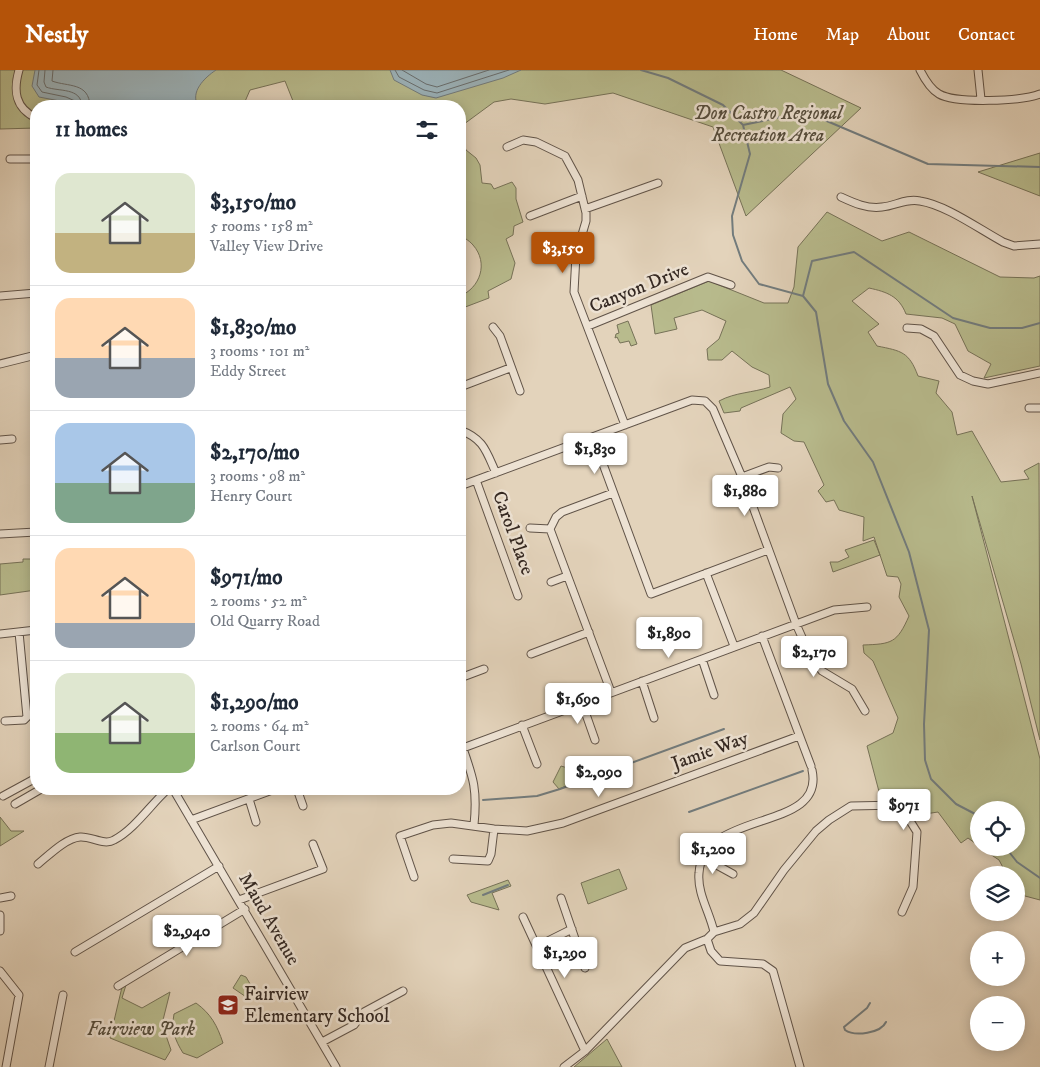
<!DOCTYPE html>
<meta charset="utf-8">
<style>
:root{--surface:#fff;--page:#f6f6f7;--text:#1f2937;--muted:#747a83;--line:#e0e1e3;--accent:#b45309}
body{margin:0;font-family:"IM FELL DW Pica",serif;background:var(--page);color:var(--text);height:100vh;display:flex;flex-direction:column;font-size:19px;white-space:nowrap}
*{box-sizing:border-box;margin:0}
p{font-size:16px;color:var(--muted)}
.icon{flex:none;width:28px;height:28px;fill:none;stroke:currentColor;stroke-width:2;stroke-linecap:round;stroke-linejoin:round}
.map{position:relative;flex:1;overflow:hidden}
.panel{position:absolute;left:30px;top:30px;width:436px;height:695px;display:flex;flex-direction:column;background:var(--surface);border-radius:20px;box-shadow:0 2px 12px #0003}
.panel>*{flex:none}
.fabs{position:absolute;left:970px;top:731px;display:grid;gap:10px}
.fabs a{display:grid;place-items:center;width:55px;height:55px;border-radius:50%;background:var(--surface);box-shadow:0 2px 12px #0003;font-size:25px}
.price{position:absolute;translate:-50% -42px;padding:0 11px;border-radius:5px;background:#fff;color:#222;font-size:16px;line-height:32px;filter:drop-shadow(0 1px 2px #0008)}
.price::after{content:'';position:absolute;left:50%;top:30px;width:15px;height:11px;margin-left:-8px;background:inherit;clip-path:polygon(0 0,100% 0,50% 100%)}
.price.current{background:var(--accent);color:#fff}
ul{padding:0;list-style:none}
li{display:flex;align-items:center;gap:15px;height:125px;padding:0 25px}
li+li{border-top:1px solid var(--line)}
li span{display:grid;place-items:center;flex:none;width:140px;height:100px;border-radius:15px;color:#555}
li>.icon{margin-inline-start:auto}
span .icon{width:60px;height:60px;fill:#fffc;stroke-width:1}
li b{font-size:21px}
h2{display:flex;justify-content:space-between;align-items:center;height:60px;padding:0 25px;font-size:21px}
header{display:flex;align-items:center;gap:30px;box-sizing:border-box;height:70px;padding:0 25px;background:var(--accent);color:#fff}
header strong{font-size:24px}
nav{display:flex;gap:28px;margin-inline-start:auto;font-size:18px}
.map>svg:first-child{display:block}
</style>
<header>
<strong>Nestly</strong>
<nav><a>Home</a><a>Map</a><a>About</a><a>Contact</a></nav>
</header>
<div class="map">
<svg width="1040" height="997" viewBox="0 0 1040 997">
<rect width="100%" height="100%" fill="#e3d3bb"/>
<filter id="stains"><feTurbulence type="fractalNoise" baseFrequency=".004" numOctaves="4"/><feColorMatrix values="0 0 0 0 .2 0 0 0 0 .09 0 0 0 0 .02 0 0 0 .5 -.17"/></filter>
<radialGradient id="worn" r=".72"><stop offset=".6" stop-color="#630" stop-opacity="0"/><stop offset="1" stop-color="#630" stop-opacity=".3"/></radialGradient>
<path fill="#b8bb8d" stroke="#767258" d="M0 0H781L861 38 746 146 713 57 613 23 545 34 511 29 494 32 460 57V36H295L285 11 250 20 243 36H36V58L0 59Z
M460 61 466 80 476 88 480 95 482 113 491 114 494 119 512 112 516 118V129L523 152 514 156 513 165 506 169 515 193 511 209 488 221 489 228 460 239V226C480 218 489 193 473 175 468 169 463 169 460 161Z
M1040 83V126L978 102Z
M827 142 882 171 909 162 1000 207 1034 208 1040 206V296L984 308 991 294 968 281 955 254 942 248 906 244C899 226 887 222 869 218L852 231 879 254 868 262 877 276C902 281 909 282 918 306L939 311 936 323 952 342 957 365 972 361 1001 412 1029 409 1024 401 1039 393 1040 670 1021 594 972 426 1040 689V830L1025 826 1016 819V805H1007L999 790 981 778H1016V740H979V776L968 768 961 773 938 742 912 746 902 733H882L867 676 893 663 898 648 873 591 864 583 863 575C892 574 897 573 909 546L899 527 901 514 898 507 887 506 874 467 863 471 864 447 839 440 834 430 826 432 818 421 824 415 804 372 794 371 781 363 783 344 796 329 790 317 741 338 740 341 724 343 719 331C736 322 752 323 770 317L769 305 752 297 732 281 722 290H708L707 279 719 269 726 251 702 240 674 248 677 259 655 264 651 235 709 211 764 233H788L794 217 798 177Z
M628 251 637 274 631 276 629 271 620 273 617 267 615 268 616 264 619 263 617 255Z
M874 470 880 485 833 502 830 492H838L849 487 845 480Z
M23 489H33V494H36V520L0 525V494L23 492Z
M561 696 571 699 576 712 559 719 553 712Z
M0 747 11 761H24L0 776Z
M619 799 627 819 588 834 581 813Z
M508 810 511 816 492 823 499 840 471 832 467 825Z
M241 905 246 907 256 924 252 931 233 918Z
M126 915 122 928 142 938 170 922 162 954 171 980 165 990 110 968 122 917Z
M196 933C211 944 217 955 223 973L197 988 183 983C175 970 171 960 174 944Z
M607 969 622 997H574Z"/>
<path fill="#9cb4bc" stroke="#727c7e" d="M35 0H216C204 8 190 22 198 36H75L65 32 39 27 32 16Z
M390 0H521L503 8 436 28 422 25 394 10Z"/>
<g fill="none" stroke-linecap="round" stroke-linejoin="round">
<path stroke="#686e6f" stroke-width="1" d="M39 0 37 15 42 22 66 27 75 31 76 36
M45 0 44 12 46 17C59 22 81 17 82 36
M53 0 52 11C68 17 89 12 90 36
M395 0 399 7 424 20 437 23 509 0
M402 0 426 14 437 17 489 0"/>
<path stroke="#727c7e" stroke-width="2" d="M641 0 668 8 723 35 743 55 750 84 732 146 733 165 742 191 759 214 803 226 816 242 828 314 844 351 873 392 909 482 929 560 924 654 925 690 931 709 956 734 979 746
M743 55 791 45 815 46 928 94 1040 97
M803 226 812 191 854 182 953 248 990 258H1022L1040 253
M483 730 537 726 560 719 724 659
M689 742 803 701
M1006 778 1017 792 1040 808
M483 825 508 815
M870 933 867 938 844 957 845 960C855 967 881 963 886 952"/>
<g stroke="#605348" stroke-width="9">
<path id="minor" d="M19 0C13 21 15 38 36 48
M920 0C924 8 930 19 939 24 956 34 1022 31 1040 24
M978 0 981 29
M507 77 523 70 536 72 565 86 578 110 586 143V151L576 185 574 222 625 355
M10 89H36
M841 127C854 133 867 139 882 137 895 136 906 128 920 131 946 135 979 159 1003 172L1014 176 1040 174
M585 139 658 113
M530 146 582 126
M0 226 36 223
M588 256 708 207 731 215
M493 257 500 266 520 321
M907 258 921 259 934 266 960 305 973 311 988 314 1040 303
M0 294 36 285
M460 317 510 298
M1029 338H1040
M460 360C484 369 486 381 496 403
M593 367 651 524 768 480
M0 370 12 369
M742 407 769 397 778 398
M476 410 518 526
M460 416 692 330 705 331 713 339 742 407 796 554 810 585 822 601 852 619 865 641
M530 458 550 459
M550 459 611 622
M550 459 556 447 562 442 613 423
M0 464 36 462
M706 503 734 576
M551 512 567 506
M0 564 36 560
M762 566 811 696
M531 584 589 562
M702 589 714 625
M460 608 484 599
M642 611 654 648
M582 633 595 670
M5 651 24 650 27 647 19 562
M522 655 537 694
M460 670C472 705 478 716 474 755
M463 678 834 540 867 537
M173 719 336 997
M297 719 303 736
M3 726 36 708
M249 729 256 752
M15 734 41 719
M191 750 275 719
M702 787 733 804
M453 789 488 791 491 784 494 759
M38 794C49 785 66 768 80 767 91 766 104 776 114 770 135 759 151 734 168 719
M414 807 400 766 433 755 451 753 494 759 527 761 563 753 799 666
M0 828 11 826
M561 828 585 898
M239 830 323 799 313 774
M0 845V861
M523 847 585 981
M714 862C710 843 697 823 699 803 703 738 826 763 812 700
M707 869 711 881 720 891 763 894 773 901 800 997
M538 876 572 859
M75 882 219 796
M0 901 19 925 6 997
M118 916 245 839
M322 972 354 955 364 942 403 921
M49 997 63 925
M564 997 585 981 685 878 707 869 714 862 740 854 754 843 784 800 816 761 829 750 851 736 900 735 917 762 913 817 902 842"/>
</g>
<use href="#minor" stroke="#ede2d3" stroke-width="7"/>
</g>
<defs>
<g id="school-square" transform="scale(1.125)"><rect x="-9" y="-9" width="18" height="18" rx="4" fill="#8f2418" stroke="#ede2d3"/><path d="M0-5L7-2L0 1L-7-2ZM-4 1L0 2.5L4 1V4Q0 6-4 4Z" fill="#fff"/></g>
</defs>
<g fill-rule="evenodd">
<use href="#school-square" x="228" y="935"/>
</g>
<g text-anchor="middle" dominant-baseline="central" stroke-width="5" stroke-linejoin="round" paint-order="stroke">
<g font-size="19" font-style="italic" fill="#554d3d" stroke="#ede2d3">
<text x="768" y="43">Don Castro Regional<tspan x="768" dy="22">Recreation Area</tspan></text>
<text x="141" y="959">Fairview Park</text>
</g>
<g font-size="19" fill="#342822" stroke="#ede2d3">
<text transform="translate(639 218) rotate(-22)">Canyon Drive</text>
<text transform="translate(513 463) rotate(70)">Carol Place</text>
<text transform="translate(710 681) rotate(-20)">Jamie Way</text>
<text transform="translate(269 849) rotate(60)">Maud Avenue</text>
</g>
<g font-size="19" fill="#342822" stroke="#ede2d3" text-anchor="start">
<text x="244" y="924">Fairview<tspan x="244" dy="22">Elementary School</tspan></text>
</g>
</g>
<rect width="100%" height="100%" filter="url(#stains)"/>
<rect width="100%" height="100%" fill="url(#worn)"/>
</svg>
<div class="fabs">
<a><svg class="icon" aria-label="locate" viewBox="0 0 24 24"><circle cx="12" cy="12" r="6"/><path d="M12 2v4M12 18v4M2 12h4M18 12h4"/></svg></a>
<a><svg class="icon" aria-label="layers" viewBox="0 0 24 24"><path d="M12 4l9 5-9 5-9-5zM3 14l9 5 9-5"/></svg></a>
<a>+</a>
<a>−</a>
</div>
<b class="price current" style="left:563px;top:204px">$3,150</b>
<b class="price" style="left:595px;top:405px">$1,830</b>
<b class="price" style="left:745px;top:447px">$1,880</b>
<b class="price" style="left:669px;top:589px">$1,890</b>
<b class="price" style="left:814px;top:608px">$2,170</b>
<b class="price" style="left:578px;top:655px">$1,690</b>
<b class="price" style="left:599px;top:728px">$2,090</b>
<b class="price" style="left:904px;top:761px">$971</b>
<b class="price" style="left:713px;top:805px">$1,200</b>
<b class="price" style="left:187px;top:887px">$2,940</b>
<b class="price" style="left:565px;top:909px">$1,290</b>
<section class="panel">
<h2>11 homes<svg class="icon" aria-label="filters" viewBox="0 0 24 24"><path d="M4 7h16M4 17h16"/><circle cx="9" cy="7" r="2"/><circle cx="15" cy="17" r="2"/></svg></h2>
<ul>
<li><span style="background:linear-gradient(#dfe7d0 60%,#c2b280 0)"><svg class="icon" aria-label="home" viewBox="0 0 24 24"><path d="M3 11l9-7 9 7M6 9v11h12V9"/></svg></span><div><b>$3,150/mo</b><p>5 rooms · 158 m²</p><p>Valley View Drive</p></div></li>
<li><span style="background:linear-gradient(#ffd9b3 60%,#9aa5b1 0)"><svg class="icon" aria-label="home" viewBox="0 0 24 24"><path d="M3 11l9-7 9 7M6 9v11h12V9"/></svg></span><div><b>$1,830/mo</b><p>3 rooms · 101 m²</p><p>Eddy Street</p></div></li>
<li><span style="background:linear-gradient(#a9c7e8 60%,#7fa58c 0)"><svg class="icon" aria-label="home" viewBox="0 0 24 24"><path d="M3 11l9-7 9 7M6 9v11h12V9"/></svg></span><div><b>$2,170/mo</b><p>3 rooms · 98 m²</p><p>Henry Court</p></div></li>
<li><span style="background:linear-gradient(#ffd9b3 75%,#9aa5b1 0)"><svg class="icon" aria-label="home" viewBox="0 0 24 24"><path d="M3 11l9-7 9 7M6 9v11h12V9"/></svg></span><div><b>$971/mo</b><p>2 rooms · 52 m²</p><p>Old Quarry Road</p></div></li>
<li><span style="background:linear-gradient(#dfe7d0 60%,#8fb573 0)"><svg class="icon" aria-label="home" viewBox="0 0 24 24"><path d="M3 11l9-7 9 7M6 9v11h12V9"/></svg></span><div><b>$1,290/mo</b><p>2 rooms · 64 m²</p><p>Carlson Court</p></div></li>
</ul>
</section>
</div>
